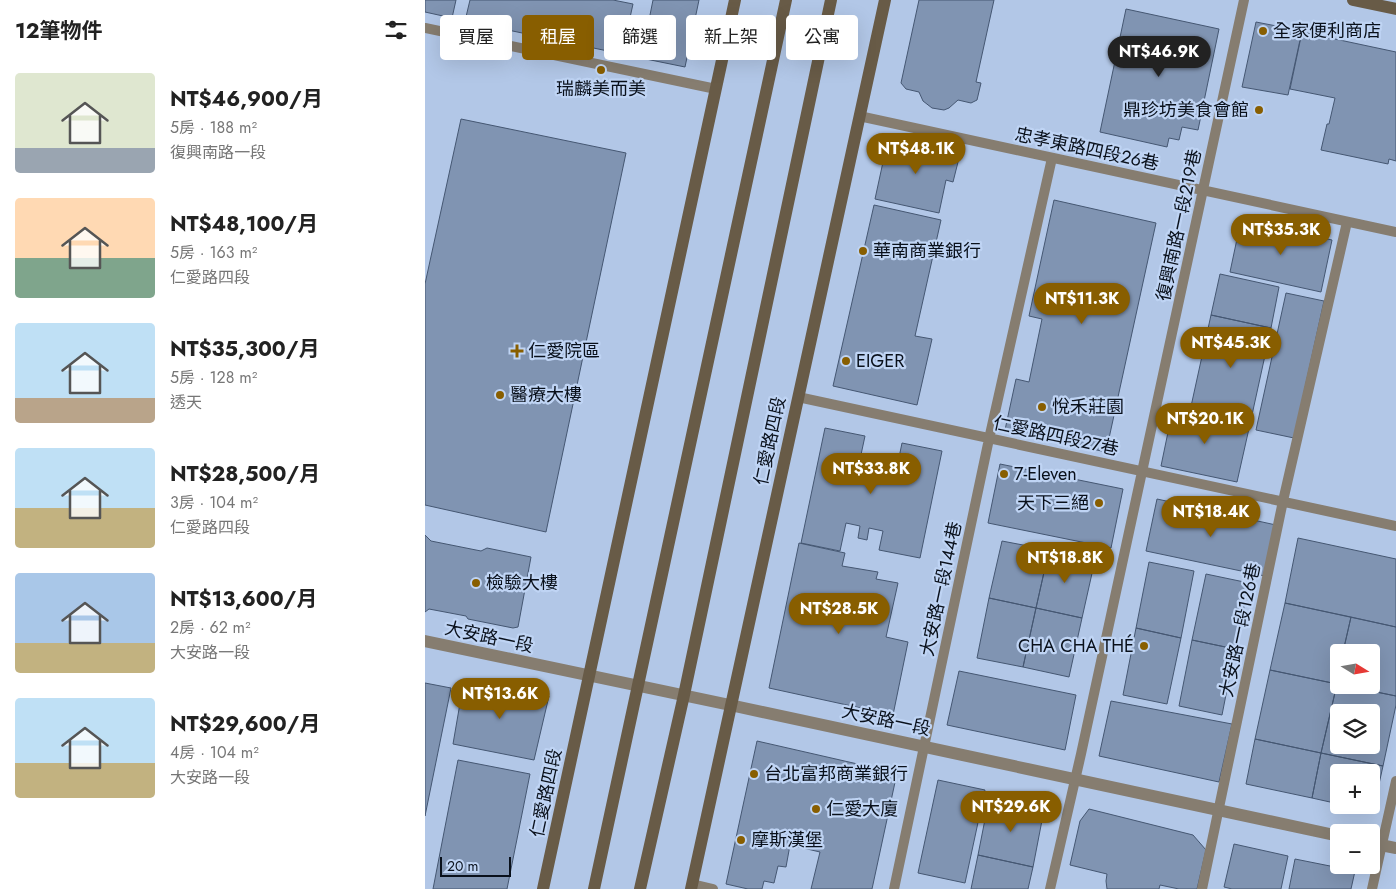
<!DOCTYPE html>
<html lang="zh-TW">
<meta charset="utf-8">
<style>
:root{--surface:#fff;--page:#f2f2f2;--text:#222;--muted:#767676;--accent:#885e00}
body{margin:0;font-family:Jost,"Noto Sans TC",sans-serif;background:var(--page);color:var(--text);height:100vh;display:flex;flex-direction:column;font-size:19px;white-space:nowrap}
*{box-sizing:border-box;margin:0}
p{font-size:16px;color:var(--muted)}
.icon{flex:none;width:28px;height:28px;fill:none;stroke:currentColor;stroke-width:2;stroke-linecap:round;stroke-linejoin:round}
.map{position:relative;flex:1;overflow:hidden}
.sheet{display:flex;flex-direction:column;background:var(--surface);width:425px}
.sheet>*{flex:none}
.banner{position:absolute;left:15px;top:15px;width:475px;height:45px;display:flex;gap:10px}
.needle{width:32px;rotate:101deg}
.fabs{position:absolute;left:905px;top:644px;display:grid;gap:10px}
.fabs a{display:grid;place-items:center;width:50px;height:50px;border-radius:5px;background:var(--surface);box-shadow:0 5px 20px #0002;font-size:25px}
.scale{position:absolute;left:15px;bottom:12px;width:71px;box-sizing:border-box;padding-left:5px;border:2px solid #09101b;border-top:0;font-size:14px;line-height:18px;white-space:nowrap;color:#09101b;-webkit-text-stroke:4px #bfd4f4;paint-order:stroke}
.price{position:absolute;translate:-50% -42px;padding:0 11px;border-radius:18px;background:var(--accent);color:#fff;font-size:16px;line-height:32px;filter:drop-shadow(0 1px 2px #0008)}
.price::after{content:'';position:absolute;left:50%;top:30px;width:15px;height:11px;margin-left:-8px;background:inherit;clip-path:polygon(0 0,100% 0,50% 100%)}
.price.selected{background:#222;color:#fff}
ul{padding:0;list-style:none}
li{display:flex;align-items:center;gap:15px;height:125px;padding:0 15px}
li span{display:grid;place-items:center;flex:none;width:140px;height:100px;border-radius:5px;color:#555}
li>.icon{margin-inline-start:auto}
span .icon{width:60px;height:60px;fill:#fffc;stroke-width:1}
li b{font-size:21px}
h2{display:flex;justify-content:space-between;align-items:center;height:60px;padding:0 15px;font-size:21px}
.tag{padding:0 18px;border-radius:5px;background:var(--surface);box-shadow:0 5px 20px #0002;font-size:18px;line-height:45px}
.tag.selected{background:var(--accent);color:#fff}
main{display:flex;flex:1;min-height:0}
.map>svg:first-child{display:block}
</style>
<main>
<section class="sheet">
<h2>12筆物件<svg class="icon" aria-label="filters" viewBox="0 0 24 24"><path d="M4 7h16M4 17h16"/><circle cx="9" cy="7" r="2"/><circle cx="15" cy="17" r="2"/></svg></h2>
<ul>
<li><span style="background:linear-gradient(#dfe7d0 75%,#9aa5b1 0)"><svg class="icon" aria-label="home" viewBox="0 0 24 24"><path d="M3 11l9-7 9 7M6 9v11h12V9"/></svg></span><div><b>NT$46,900/月</b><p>5房 · 188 m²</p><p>復興南路一段</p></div></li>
<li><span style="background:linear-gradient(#ffd9b3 60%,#7fa58c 0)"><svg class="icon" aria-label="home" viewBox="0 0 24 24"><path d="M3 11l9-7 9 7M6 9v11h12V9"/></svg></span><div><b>NT$48,100/月</b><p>5房 · 163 m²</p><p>仁愛路四段</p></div></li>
<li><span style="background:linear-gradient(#bfe0f5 75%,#b9a48a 0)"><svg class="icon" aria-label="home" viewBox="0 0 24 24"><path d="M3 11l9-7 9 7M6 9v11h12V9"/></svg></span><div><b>NT$35,300/月</b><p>5房 · 128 m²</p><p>透天</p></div></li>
<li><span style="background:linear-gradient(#bfe0f5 60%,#c2b280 0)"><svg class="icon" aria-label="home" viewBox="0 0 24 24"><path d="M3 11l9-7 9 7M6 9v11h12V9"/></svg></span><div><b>NT$28,500/月</b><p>3房 · 104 m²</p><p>仁愛路四段</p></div></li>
<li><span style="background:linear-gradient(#a9c7e8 70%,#c2b280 0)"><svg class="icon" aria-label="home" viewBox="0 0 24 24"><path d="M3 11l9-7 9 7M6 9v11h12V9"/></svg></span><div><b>NT$13,600/月</b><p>2房 · 62 m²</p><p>大安路一段</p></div></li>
<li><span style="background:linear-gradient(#bfe0f5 65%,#c2b280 0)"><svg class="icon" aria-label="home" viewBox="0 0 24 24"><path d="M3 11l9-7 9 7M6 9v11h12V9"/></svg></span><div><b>NT$29,600/月</b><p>4房 · 104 m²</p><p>大安路一段</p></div></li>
</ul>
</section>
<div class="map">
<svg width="971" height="889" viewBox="0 0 971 889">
<rect width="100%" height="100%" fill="#b2c7e7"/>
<path fill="#8094b2" stroke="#455772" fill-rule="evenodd" d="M0 0H31L27 18 0 12Z
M45 0H188L208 4 197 54 40 21Z
M228 0H274L260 67 211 57 219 19 224 20Z
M494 0H569L551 82 556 83 552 100 546 103 533 100 524 108 519 110 507 108 498 101 494 92 481 89 476 83Z
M701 9 794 29 773 130 757 127 754 140 744 138 742 147 675 132Z
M831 22 877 31 863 95 817 87Z
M877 32 971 52V161L964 159 963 164 896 150 902 124H904L910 98 865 89Z
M36 119 201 153 121 532 0 505V284Z
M463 139 535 154 528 182 521 180 514 213 450 199Z
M629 200 731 223 681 452 580 430 591 379 604 382 617 319 604 316Z
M449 205 516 220 490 336 507 339 492 405 408 386Z
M816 220 907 240 896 292 805 272Z
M795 274 854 287 846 328 786 315Z
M861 293 899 301 869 438 831 430Z
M786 315 846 328 825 424 765 411Z
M748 408 825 424 812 482 736 466Z
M400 428 440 436 434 464 449 467 451 456 459 458 457 469 471 472 477 443 517 451 495 558 454 550 458 531 444 528 442 540 433 538 435 526 421 523 415 551 376 543Z
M575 464 698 489 686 548 563 523Z
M732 499 851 525 840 576 721 551Z
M0 535 6 541 56 551 62 548 106 557 93 627 88 628 43 619 41 616 4 609 0 612Z
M873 538 971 559V627L860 603Z
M577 541 624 550 611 608 564 598Z
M374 543 420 553 417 566 453 572 451 579 473 583 461 637 483 642 468 715 344 688Z
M624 550 670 560 657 618 611 608Z
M724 562 769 571 756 638 711 628Z
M781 574 824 583 810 649 767 640Z
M564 598 611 608 598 667 552 658Z
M860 603 926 617 918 652H914V674L912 684 845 670Z
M611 608 657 618 644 677 598 667Z
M926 617 971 627V696L917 685H946V652H918Z
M711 628 756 638 742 704 698 695Z
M767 640 810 649 797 715 754 706Z
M845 670 912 684 896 753 830 739Z
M534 671 651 695 640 750 522 725Z
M39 680 124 696 109 760 28 744Z
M0 683 26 688 0 816Z
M912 684 971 696V705L958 766 896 753ZM914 712H946V745H914Z
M686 701 807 724 794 782 674 756Z
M830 739 896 753 887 798 821 784Z
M332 741 472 773 447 889H386L395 852 365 845 361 867 353 866 349 883 339 881 337 889H323L301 884Z
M896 753 958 766 948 811 920 805H946V772H914V804L887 798Z
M33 760 105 774 82 889H8Z
M513 780 560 790 540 883 493 873Z
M564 799 619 810 608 867 553 855Z
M664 809 768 835 781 850 772 889H754L735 885 734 889H682L681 881 682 874 645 865 655 821Z
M809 844 863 856 856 889H807L799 887Z
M553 855 608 867 603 889H546Z
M870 859 930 871 926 889H864Z"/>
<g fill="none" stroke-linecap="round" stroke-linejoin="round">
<path stroke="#867d70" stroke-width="10" d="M0 28 291 89
M434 116 971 232
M373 397 971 526
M267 884 288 889
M469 889 564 439 627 158
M625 889 656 754 819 0
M777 889 858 501 922 222
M947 889 971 781"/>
<path stroke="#867d70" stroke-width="12" d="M0 641 305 705 914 836
M946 843 971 848"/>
<path stroke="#685b47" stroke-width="12" d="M928 0 971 9
M118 889 310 0
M169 889 361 0
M215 889 259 695 406 0
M266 889 460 0"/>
</g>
<g fill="#885e00" stroke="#bfd4f4" stroke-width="2">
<circle cx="838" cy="31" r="5"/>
<circle cx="176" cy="70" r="5"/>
<circle cx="834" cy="110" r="5"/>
<circle cx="438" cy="251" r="5"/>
<path d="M89.5 343.5h5v5h5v5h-5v5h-5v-5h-5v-5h5z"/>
<circle cx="421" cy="361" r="5"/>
<circle cx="75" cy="395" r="5"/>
<circle cx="617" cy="407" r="5"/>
<circle cx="579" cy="474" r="5"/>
<circle cx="674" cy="503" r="5"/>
<circle cx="51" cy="583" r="5"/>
<circle cx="719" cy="646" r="5"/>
<circle cx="329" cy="774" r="5"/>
<circle cx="391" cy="809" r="5"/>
<circle cx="316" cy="840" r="5"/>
</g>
<g text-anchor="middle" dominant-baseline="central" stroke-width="4.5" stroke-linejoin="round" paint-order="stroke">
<g font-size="18" fill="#09101b" stroke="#bfd4f4" text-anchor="start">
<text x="848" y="31">全家便利商店</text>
<text x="176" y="89" text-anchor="middle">瑞麟美而美</text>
<text x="824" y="110" text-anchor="end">鼎珍坊美食會館</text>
<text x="448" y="251">華南商業銀行</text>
<text x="103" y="351">仁愛院區</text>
<text x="431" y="361">EIGER</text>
<text x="85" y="395">醫療大樓</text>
<text x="627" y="407">悅禾莊園</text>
<text x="589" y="474">7-Eleven</text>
<text x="664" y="503" text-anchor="end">天下三絕</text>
<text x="61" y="583">檢驗大樓</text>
<text x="709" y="646" text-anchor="end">CHA CHA THÉ</text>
<text x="339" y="774">台北富邦商業銀行</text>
<text x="401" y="809">仁愛大廈</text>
<text x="326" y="840">摩斯漢堡</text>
</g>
<g font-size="18" fill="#09101b" stroke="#bfd4f4">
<text transform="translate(662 149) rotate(12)">忠孝東路四段26巷</text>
<text transform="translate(754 225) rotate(-78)">復興南路一段219巷</text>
<text transform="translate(631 436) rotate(12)">仁愛路四段27巷</text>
<text transform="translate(345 441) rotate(-78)">仁愛路四段</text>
<text transform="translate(516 589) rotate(-78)">大安路一段144巷</text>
<text transform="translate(815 630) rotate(-78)">大安路一段126巷</text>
<text transform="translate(64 637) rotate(12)">大安路一段</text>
<text transform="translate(461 720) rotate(12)">大安路一段</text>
<text transform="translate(121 793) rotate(-78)">仁愛路四段</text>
</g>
</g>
</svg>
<div class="fabs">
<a><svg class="needle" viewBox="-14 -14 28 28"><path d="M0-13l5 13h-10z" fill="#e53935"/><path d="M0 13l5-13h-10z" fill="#767676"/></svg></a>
<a><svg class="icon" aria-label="layers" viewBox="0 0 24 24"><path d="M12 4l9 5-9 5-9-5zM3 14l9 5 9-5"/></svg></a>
<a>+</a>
<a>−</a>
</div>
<div class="scale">20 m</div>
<b class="price selected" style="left:734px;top:78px">NT$46.9K</b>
<b class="price" style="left:491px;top:175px">NT$48.1K</b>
<b class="price" style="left:856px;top:256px">NT$35.3K</b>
<b class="price" style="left:657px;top:325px">NT$11.3K</b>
<b class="price" style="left:806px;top:369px">NT$45.3K</b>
<b class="price" style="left:780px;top:445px">NT$20.1K</b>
<b class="price" style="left:446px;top:495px">NT$33.8K</b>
<b class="price" style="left:786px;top:538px">NT$18.4K</b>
<b class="price" style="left:640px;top:584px">NT$18.8K</b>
<b class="price" style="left:414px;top:635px">NT$28.5K</b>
<b class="price" style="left:75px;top:720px">NT$13.6K</b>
<b class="price" style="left:586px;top:833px">NT$29.6K</b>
<div class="banner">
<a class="tag">買屋</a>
<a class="tag selected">租屋</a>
<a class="tag">篩選</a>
<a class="tag">新上架</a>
<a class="tag">公寓</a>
</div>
</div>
</main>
